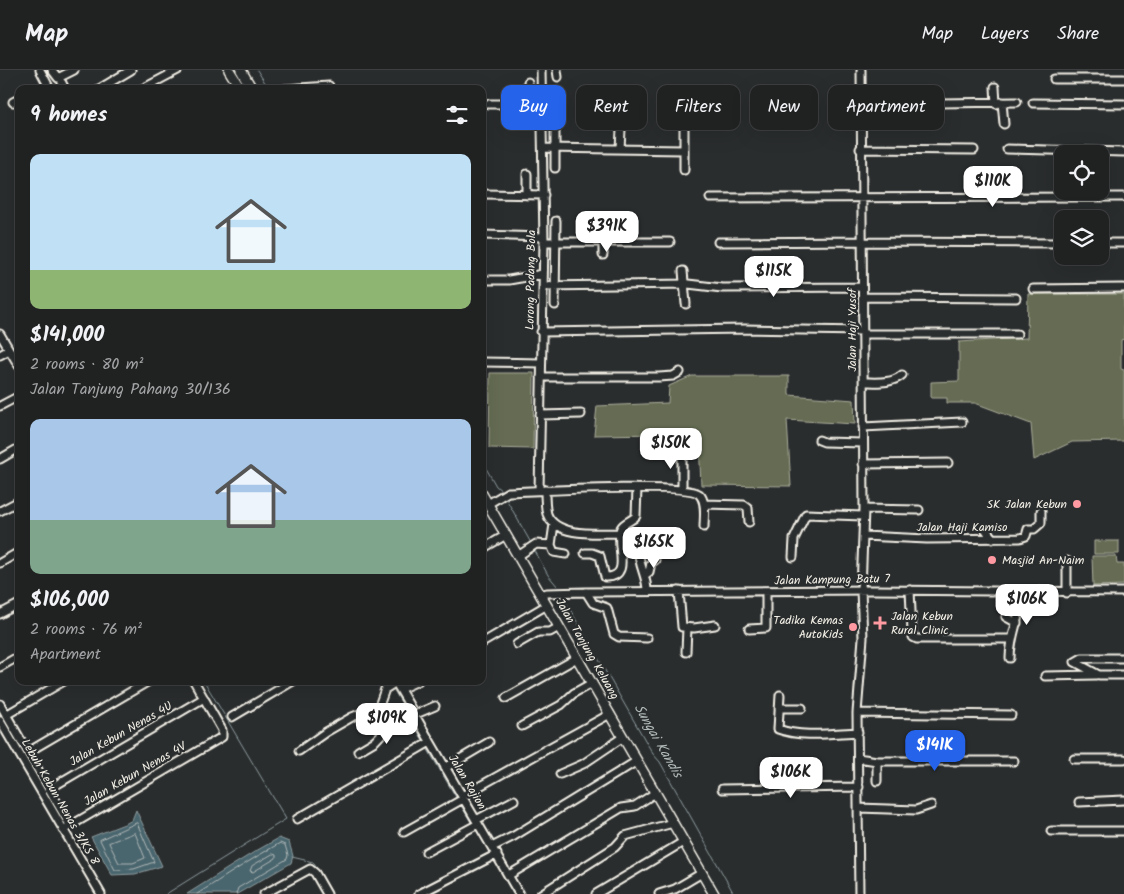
<!DOCTYPE html>
<meta charset="utf-8">
<style>
:root{--surface:#202222;--page:#2d2f2f;--text:#f1f3f6;--muted:#a2a4a5;--line:#3d3f40;--accent:#2563eb}
body{margin:0;font-family:Kalam,sans-serif;background:var(--page);color:var(--text);height:100vh;display:flex;flex-direction:column;font-size:19px;white-space:nowrap}
*{box-sizing:border-box;margin:0}
p{font-size:16px;color:var(--muted)}
.icon{flex:none;width:28px;height:28px;fill:none;stroke:currentColor;stroke-width:2;stroke-linecap:round;stroke-linejoin:round}
.map{position:relative;flex:1;overflow:hidden}
.sheet{position:absolute;left:15px;top:15px;width:471px;height:600px;display:flex;flex-direction:column;background:var(--surface);border-radius:10px;box-shadow:0 5px 20px #0002,0 0 0 1px var(--line)}
.sheet>*{flex:none}
.banner{position:absolute;left:501px;top:15px;width:475px;height:45px;display:flex;gap:10px}
.fabs{position:absolute;left:1054px;top:75px;display:grid;gap:10px}
.fabs a{display:grid;place-items:center;width:55px;height:55px;border-radius:10px;background:var(--surface);box-shadow:0 5px 20px #0002,0 0 0 1px var(--line);font-size:25px}
.price{position:absolute;translate:-50% -42px;padding:0 11px;border-radius:10px;background:#fff;color:#222;font-size:16px;line-height:32px;filter:drop-shadow(0 1px 2px #0008)}
.price::after{content:'';position:absolute;left:50%;top:30px;width:15px;height:11px;margin-left:-8px;background:inherit;clip-path:polygon(0 0,100% 0,50% 100%)}
.price.selected{background:var(--accent);color:#fff}
ul{padding:0;list-style:none}
li{display:grid;align-content:center;gap:10px;height:265px;padding:0 15px}
li span{display:grid;place-items:center;height:155px;border-radius:10px;color:#555}
li>.icon{margin-inline-start:auto}
span .icon{width:90px;height:90px;fill:#fffc;stroke-width:1}
li b{font-size:21px}
h2{display:flex;justify-content:space-between;align-items:center;height:60px;padding:0 15px;font-size:21px}
.pill{padding:0 18px;border-radius:10px;background:var(--surface);box-shadow:0 5px 20px #0002,0 0 0 1px var(--line);font-size:18px;line-height:45px}
.pill.selected{background:var(--accent);color:#fff}
header{display:flex;align-items:center;gap:30px;box-sizing:border-box;height:70px;padding:0 25px;background:var(--surface);border-bottom:1px solid var(--line)}
header strong{font-size:24px}
nav{display:flex;gap:28px;margin-inline-start:auto;font-size:18px}
.map>svg:first-child{display:block}
</style>
<header>
<strong>Map</strong>
<nav><a>Map</a><a>Layers</a><a>Share</a></nav>
</header>
<div class="map">
<svg width="1124" height="824" viewBox="0 0 1124 824">
<rect width="100%" height="100%" fill="#2a2d2e"/>
<filter id="ink" filterUnits="userSpaceOnUse"><feTurbulence type="fractalNoise" baseFrequency=".02" numOctaves="2"/><feDisplacementMap in="SourceGraphic" scale="10" xChannelSelector="R" yChannelSelector="G"/><feConvolveMatrix kernelMatrix="1 2 1 2 8 2 1 2 1" color-interpolation-filters="sRGB"/></filter>
<g filter="url(#ink)">
<path fill="#656c52" stroke="#acae9d" d="M1028 224H1124V269L1121 270V299L1124 300V371L1072 372 1034 390 1031 354 975 333H947V328H931V312L959 311V272L1027 268Z
M490 303H534L533 379 489 378Z
M692 306H789V325L854 330 855 354 787 350 791 416 701 415 699 372 664 374 661 364 594 365 597 336 668 333 669 316Z
M1094 471H1119V484H1094Z
M1092 486H1116L1117 494H1124V515L1093 516Z"/>
<path fill="#4a656e" stroke="#8e9d9f" d="M136 740 162 796 135 804 112 805 91 767 127 753 132 750Z
M279 768 289 772 293 786 291 793 237 824H187C218 805 247 785 279 768Z"/>
<g fill="none" stroke-linecap="round" stroke-linejoin="round">
<path stroke="#b0b9b7" stroke-width="1" d="M137 753 154 792 134 799 115 800 100 770Z
M135 763 145 788 133 793H119L109 773Z
M273 784 276 785V788L253 802 250 801 252 796Z
M197 824C225 807 251 789 280 773L285 775 288 785 287 789 238 818 236 824"/>
<path stroke="#8e9d9f" stroke-width="1" d="M257 0 269 19
M482 391 496 416 502 421
M505 427 531 473
M534 479 548 505 558 517
M564 529 653 684 660 692 734 824
M392 617 408 644
M411 650 424 672
M427 678 457 729
M460 734 472 754
M476 760 491 784
M292 787 313 792 332 824
M494 790 513 824
M166 824 286 749 204 611"/>
<g stroke="#f4f1e8" stroke-width="11">
<path id="minor" d="M40 0 50 19
M52 0 58 8 74 0
M557 0 558 7
M1054 9H1124
M62 13 65 19
M995 17 996 34
M42 19 48 15
M99 19 131 0
M142 19 178 0
M285 19 329 16
M13 32 19 29
M1002 32 1004 54
M1033 33 1124 34
M482 34H543
M861 34 1017 32
M527 54 528 12
M555 59V98
M544 78 684 80
M620 79 621 59
M860 79 974 80
M1007 79 1124 82
M684 100V58
M527 104V125
M482 124 544 125
M710 128 1124 127
M482 165 544 167
M544 172H670
M718 172 863 171
M863 172 1062 173
M1100 173H1124
M603 185V172
M683 201 686 234
M482 210H509L543 204
M543 216 688 214 722 218 862 217
M1033 219 1124 218
M863 227 1016 228
M555 235 556 151
M541 262 745 259 863 261
M0 264 19 296
M863 264H1017
M0 285 9 280
M482 292 541 293
M541 307H659L673 306 680 302
M863 312C876 312 892 314 902 305
M0 336 19 326
M540 345 581 344
M863 357 962 352
M819 370 824 372 863 373
M0 389 19 378
M863 394 948 393
M682 419V382
M539 420 544 172 541 0
M545 420C545 427 545 437 547 444 556 468 600 463 620 463
M488 434 508 422C534 421 688 413 699 424 707 431 704 448 704 457
M704 434 744 435 748 438 749 452
M864 439 919 440
M0 441 19 431
M986 460 993 469
M863 466 927 469 1020 468 1026 466 1028 459H1034L1041 453V441
M551 475 554 482 566 484
M639 477C637 494 647 505 647 521
M482 479 506 465
M585 483H592L600 486 605 507C634 508 614 474 621 458 624 452 632 451 636 446L637 419
M518 486 536 474 551 475 554 454
M793 487 794 469 806 444 863 446
M1067 491V523
M0 493 19 482
M645 505 649 502 651 493 655 490
M910 520 912 562 913 567 917 569H1011
M679 521 682 557 694 558 715 555
M586 522 593 533 607 538 614 564 619 567 647 568
M541 526 547 523 586 522 875 520 1124 522
M0 544 19 534
M1006 547 1017 553
M749 559 766 558V522
M482 573 547 535
M517 574 538 562H550L559 557
M686 582 687 558
M1010 588C1010 565 1021 546 1022 522
M1124 588H1082L1075 592 1099 605H1124
M0 597 19 586
M1045 606 1096 605
M395 611 519 824
M400 619 418 611
M780 625 778 659C802 668 833 663 858 662
M506 628 577 588
M0 634 70 755
M779 638H802
M857 643 1011 645
M6 645 64 611
M232 647 293 611
M0 651 101 824
M522 656 561 635 574 623 592 613
M299 681 326 662 352 647 379 636 385 619 396 612
M358 681 375 671 390 655 435 636
M28 682 149 611
M858 688 877 691H1014
M1074 689H1124
M445 698 489 672
M560 704 583 694 623 667
M877 711V691
M49 719 204 628
M722 719 859 717
M462 726 610 644
M1079 732 1124 730
M859 738 916 740 931 735
M297 749 430 672
M476 750 514 730
M63 760 222 667V660L194 611
M1051 761H1124
M404 762 463 729
M492 777 514 766 637 691
M426 782 478 754
M509 805 621 738 635 736 655 723
M264 824 310 799 315 803 327 824
M419 824 497 784
M541 824 615 777 625 766 673 753
M596 824 683 772
M659 824 675 819 702 803
M859 824 857 643 863 568 861 520 864 439 861 0"/>
</g>
<g stroke="#f4f1e8" stroke-width="12">
<path id="major" d="M229 0 241 19
M241 0 252 19
M482 424 714 824"/>
</g>
<use href="#minor" stroke="#2a2d2e" stroke-width="7"/>
<use href="#major" stroke="#2a2d2e" stroke-width="9"/>
</g>
</g>
<g fill="#ff9aa2" stroke="#2a2d2e" stroke-width="2">
<circle cx="1077" cy="434" r="5"/>
<circle cx="992" cy="490" r="5"/>
<path d="M877.5 545.5h5v5h5v5h-5v5h-5v-5h-5v-5h5z"/>
<circle cx="853" cy="557" r="5"/>
</g>
<g text-anchor="middle" dominant-baseline="central" stroke-width="4.5" stroke-linejoin="round" paint-order="stroke">
<g font-size="12" fill="#f4f1e8" stroke="#2a2d2e">
<text transform="translate(531 210) rotate(-89)">Lorong Padang Bola</text>
<text transform="translate(852 260) rotate(-90)">Jalan Haji Yusof</text>
<text x="962" y="457">Jalan Haji Kamiso</text>
<text transform="translate(832 510) rotate(-1)">Jalan Kampung Batu 7</text>
<text transform="translate(587 579) rotate(60)">Jalan Tanjung Keluang</text>
<text transform="translate(121 664) rotate(-30)">Jalan Kebun Nenas 4U</text>
<text transform="translate(135 704) rotate(-30)">Jalan Kebun Nenas 4V</text>
<text transform="translate(467 712) rotate(59)">Jalan Rajion</text>
<text transform="translate(60 732) rotate(60)">Lebuh Kebun Nenas 3/KS 8</text>
</g>
<g font-size="12" fill="#f4f1e8" stroke="#2a2d2e" text-anchor="end">
<text x="1067" y="434">SK Jalan Kebun</text>
<text x="1002" y="490" text-anchor="start">Masjid An-Naim</text>
<text x="891" y="546" text-anchor="start">Jalan Kebun<tspan x="891" dy="14">Rural Clinic</tspan></text>
<text x="843" y="550">Tadika Kemas<tspan x="843" dy="14">AutoKids</tspan></text>
</g>
<g font-size="14" font-style="italic" fill="#b0b9b7" stroke="#2a2d2e">
<text transform="translate(658 671) rotate(60)">Sungai Kandis</text>
</g>
</g>
</svg>
<div class="fabs">
<a><svg class="icon" aria-label="locate" viewBox="0 0 24 24"><circle cx="12" cy="12" r="6"/><path d="M12 2v4M12 18v4M2 12h4M18 12h4"/></svg></a>
<a><svg class="icon" aria-label="layers" viewBox="0 0 24 24"><path d="M12 4l9 5-9 5-9-5zM3 14l9 5 9-5"/></svg></a>
</div>
<b class="price" style="left:993px;top:138px">$110K</b>
<b class="price" style="left:607px;top:183px">$391K</b>
<b class="price" style="left:774px;top:228px">$115K</b>
<b class="price" style="left:671px;top:400px">$150K</b>
<b class="price" style="left:654px;top:499px">$165K</b>
<b class="price" style="left:1027px;top:556px">$106K</b>
<b class="price" style="left:387px;top:675px">$109K</b>
<b class="price selected" style="left:935px;top:702px">$141K</b>
<b class="price" style="left:791px;top:729px">$106K</b>
<div class="banner">
<a class="pill selected">Buy</a>
<a class="pill">Rent</a>
<a class="pill">Filters</a>
<a class="pill">New</a>
<a class="pill">Apartment</a>
</div>
<section class="sheet">
<h2>9 homes<svg class="icon" aria-label="filters" viewBox="0 0 24 24"><path d="M4 7h16M4 17h16"/><circle cx="9" cy="7" r="2"/><circle cx="15" cy="17" r="2"/></svg></h2>
<ul>
<li><span style="background:linear-gradient(#bfe0f5 75%,#8fb573 0)"><svg class="icon" aria-label="home" viewBox="0 0 24 24"><path d="M3 11l9-7 9 7M6 9v11h12V9"/></svg></span><div><b>$141,000</b><p>2 rooms · 80 m²</p><p>Jalan Tanjung Pahang 30/136</p></div></li>
<li><span style="background:linear-gradient(#a9c7e8 65%,#7fa58c 0)"><svg class="icon" aria-label="home" viewBox="0 0 24 24"><path d="M3 11l9-7 9 7M6 9v11h12V9"/></svg></span><div><b>$106,000</b><p>2 rooms · 76 m²</p><p>Apartment</p></div></li>
</ul>
</section>
</div>
